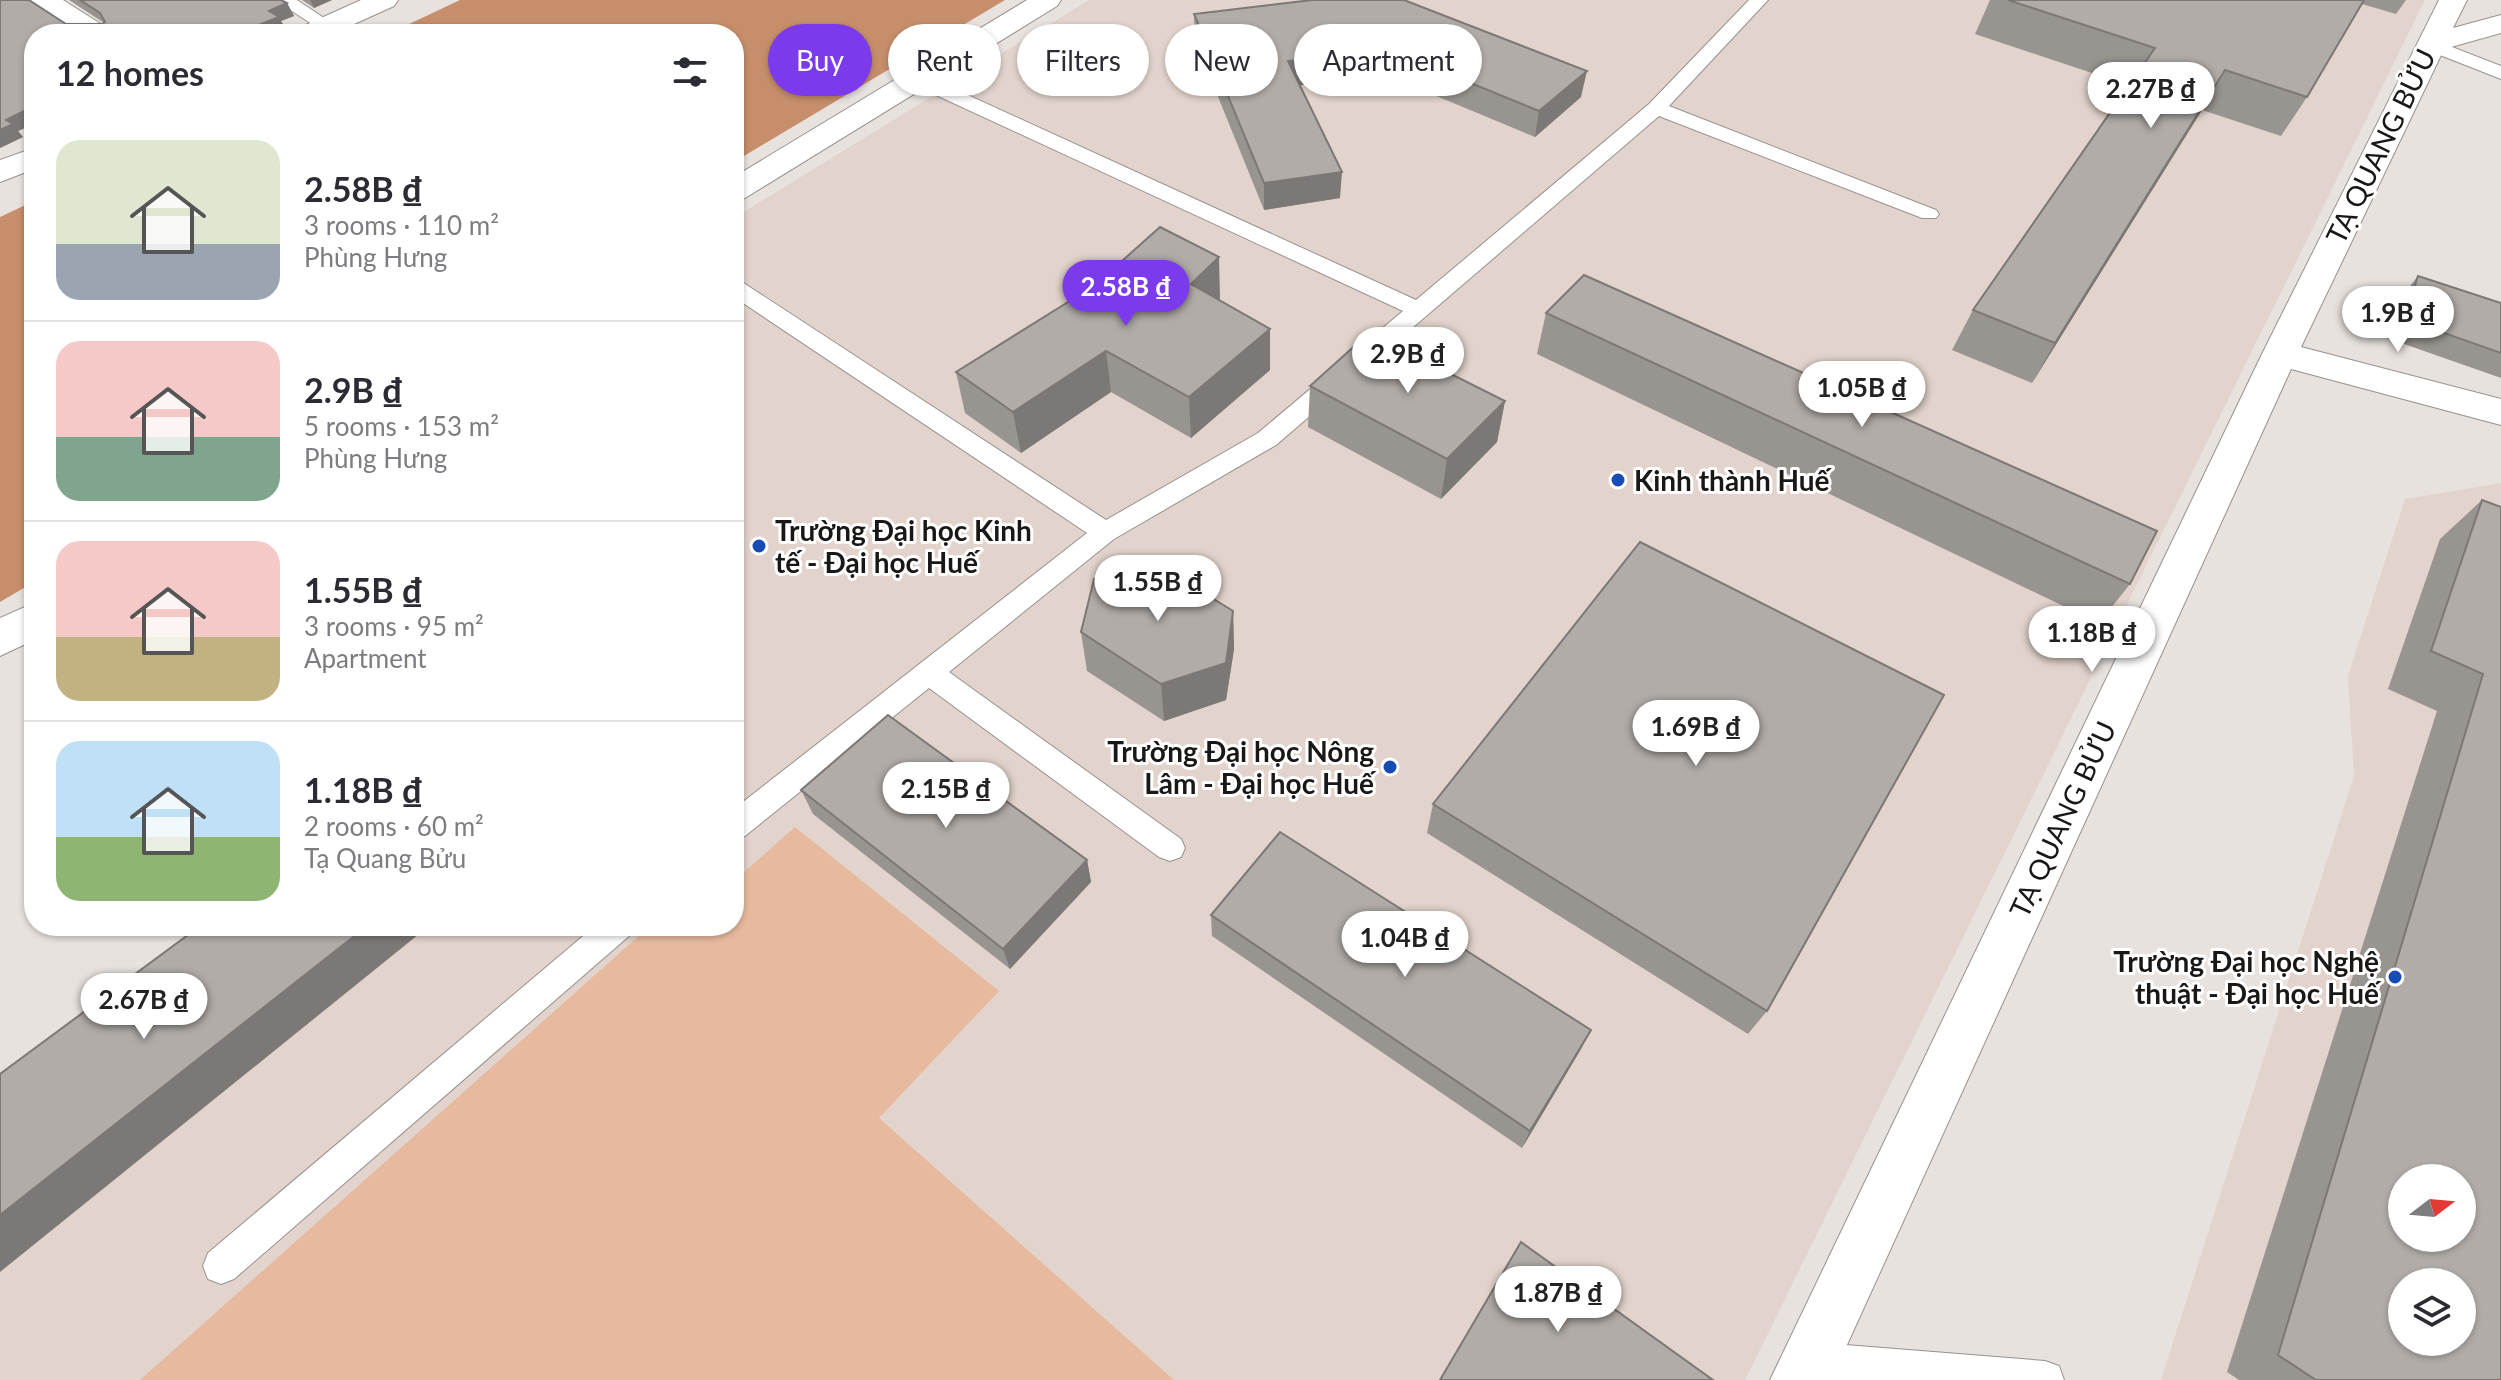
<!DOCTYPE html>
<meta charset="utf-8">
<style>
:root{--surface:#fff;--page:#f7f7f7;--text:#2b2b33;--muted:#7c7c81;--line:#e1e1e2;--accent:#7c3aed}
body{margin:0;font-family:Lato,sans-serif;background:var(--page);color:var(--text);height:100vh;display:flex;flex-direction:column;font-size:30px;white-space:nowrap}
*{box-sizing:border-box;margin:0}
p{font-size:26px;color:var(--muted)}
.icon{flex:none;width:44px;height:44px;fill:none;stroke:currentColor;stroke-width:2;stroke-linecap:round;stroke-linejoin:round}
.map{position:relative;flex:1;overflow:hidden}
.side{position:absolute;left:24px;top:24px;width:720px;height:912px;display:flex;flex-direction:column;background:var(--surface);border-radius:32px;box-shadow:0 2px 6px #0004}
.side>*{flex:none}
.hud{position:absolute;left:768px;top:24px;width:760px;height:72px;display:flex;gap:16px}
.needle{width:52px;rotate:74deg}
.controls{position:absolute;left:2388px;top:1164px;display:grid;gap:16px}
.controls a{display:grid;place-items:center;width:88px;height:88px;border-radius:50%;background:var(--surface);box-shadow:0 2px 6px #0004;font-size:40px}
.price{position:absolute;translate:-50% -68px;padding:0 18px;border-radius:28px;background:#fff;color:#222;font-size:26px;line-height:52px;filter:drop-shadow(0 2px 4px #0008)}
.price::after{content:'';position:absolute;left:50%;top:48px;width:24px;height:18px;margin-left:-12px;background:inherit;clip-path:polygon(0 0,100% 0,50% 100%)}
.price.active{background:var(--accent);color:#fff}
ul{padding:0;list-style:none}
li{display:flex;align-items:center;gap:24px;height:200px;padding:0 32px}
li+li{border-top:2px solid var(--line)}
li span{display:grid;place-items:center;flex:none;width:224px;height:160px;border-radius:24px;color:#555}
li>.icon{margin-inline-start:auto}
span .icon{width:96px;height:96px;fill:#fffc;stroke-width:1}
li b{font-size:34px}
h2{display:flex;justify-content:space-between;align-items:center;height:96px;padding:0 32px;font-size:34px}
.chip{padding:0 28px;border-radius:36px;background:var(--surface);box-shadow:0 2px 6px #0004;font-size:28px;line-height:72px}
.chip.active{background:var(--accent);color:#fff}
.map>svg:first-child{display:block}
</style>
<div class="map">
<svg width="2501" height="1380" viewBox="0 0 2501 1380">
<rect width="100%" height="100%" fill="#e8e2de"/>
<path fill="#e2d4cc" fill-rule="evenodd" d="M1089 0H2425L1745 1380H0V1100L235 926H734V218Z
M2501 483V1380H2161L2354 776 2348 676 2405 499ZM2402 1178H2462V1238H2402ZM2402 1282H2462V1342H2402Z"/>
<path fill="#e7ba9f" d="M795 827 999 991 879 1118 1174 1380H140L650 926H663L673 935 684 926H734V881Z"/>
<path fill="#c78e6b" d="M460 0H1005L734 162V34H388Z
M34 201V582L0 602V217Z"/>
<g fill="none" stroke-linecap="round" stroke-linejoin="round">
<g stroke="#97918e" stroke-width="2">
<path id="lane" d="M275 0H297L336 26 327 31 321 30Z
M1749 0H1768L1669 106 1936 210 1939 214 1936 218H1922L1659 116 1276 445 1114 539 949 672 1181 839 1185 848 1181 857 1170 861 1159 857 929 688 745 836 734 840V809L1087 533 734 297V280L742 282 1106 520 1258 433 1403 311 910 83 908 79 910 75H924L1416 300 1649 104Z
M2429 38 2501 66V79L2422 48 2420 44Z
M595 926H634L629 936 234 1279 221 1284 208 1279 203 1266 208 1253Z
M1808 1342 2045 1361 2059 1366 2064 1380H1808L1795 1374 1789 1361 1795 1348Z"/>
</g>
<g stroke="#97918e" stroke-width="2">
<path id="street" d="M30 0H63L107 28 111 34H77L34 6Z
M361 0H398L394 6 332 34H295L299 28Z
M1027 0H1061L1057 6 745 198 734 201V177Z
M2439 0H2467L2453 28 2501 15V33L2444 49 2301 347 2501 399V425L2291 369 1831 1380H1770L2262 354Z
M34 148V169L0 182V160Z
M34 603V640L0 656V618Z"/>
</g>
<use href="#lane" fill="#fff" fill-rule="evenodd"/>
<use href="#street" fill="#fff" fill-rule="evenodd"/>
</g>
<path fill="#989490" d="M0 0H29L66 24H102L104 23 69 0H281L287 3 294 16 281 21 286 29 274 34H34V124L18 131 23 137 0 148Z
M302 0H332L314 8Z
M1312 0 1581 97 1535 137 1422 90 1411 70 1300 85 1340 198 1264 210 1195 40 1194 14Z
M1990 0H2406L2396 14 2362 4 2307 97 2281 136 2202 110 2032 383 1952 350 1973 310 2128 85 1975 34Z
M2418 276 2501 303V378L2387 338 2402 296Z
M1220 298 1219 300 1270 370 1191 438 1111 392 1021 453 965 413 956 372Z
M1546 313 2130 584 2099 623 1537 354Z
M1310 386 1505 401 1497 442 1441 499 1308 427Z
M2482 500 2501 1380H2239L2227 1372 2437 711 2388 689 2440 539Z
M1233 611 1234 649 1226 700 1164 721 1087 671 1081 632Z
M801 790 1087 860 1091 882 1010 969 813 814Z
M1433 804 1767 1011 1748 1034 1427 833Z
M1211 915 1581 1049 1522 1148 1212 936Z"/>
<path fill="#7c7876" d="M310 0H332L314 8Z
M287 3 294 16 281 21 286 29 274 34H236L269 11Z
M1414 45 1411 70 1288 87V61Z
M2225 70 2202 110 2032 383 2055 343Z
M1587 71 1581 97 1535 137 1539 111Z
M34 106V124L18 131 23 137 0 148V130L6 120Z
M1342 172 1340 198 1264 210V183Z
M1219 257 1220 298 1192 325 1191 284Z
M1270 329V370L1191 438 1189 397Z
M1106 351 1111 392 1021 453 1013 412Z
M1505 401 1497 442 1441 499 1447 459Z
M734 537 740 550 734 555Z
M1233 611 1234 649 1226 700 1164 721 1161 684Z
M1087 860 1091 882 1010 969 1003 949Z
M367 926H429L0 1272V1215Z
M1591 1030 1581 1049 1522 1148 1530 1131Z"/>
<path fill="#b1aca8" stroke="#7c7876" stroke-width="2" fill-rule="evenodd" d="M0 0H29L66 24H102L105 22 100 13 80 0H281L287 3 269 11 279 17 236 34H34V106L6 120 13 124 0 130Z
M1312 0H1404L1587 71 1539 111 1424 64 1414 45 1288 61 1342 172 1264 183 1194 14Z
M2008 0H2364L2307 97 2225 70 2055 343 1973 310 2155 48Z
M1160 227 1219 257 1191 284 1270 329 1189 397 1106 351 1013 412 956 372 1068 302 1113 269Z
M1584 275 2157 531 2130 584 1546 313Z
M2418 276 2501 303V353L2404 319Z
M1369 333 1505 401 1447 459 1310 386Z
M2482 500 2501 507V1380H2316L2278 1355 2483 674 2431 651ZM2402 1178H2462V1238H2402ZM2402 1282H2462V1342H2402Z
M1640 542 1944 695 1767 1011 1433 804Z
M1155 563 1233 611 1226 663 1161 684 1081 632 1094 579Z
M888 715 1087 860 1003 949 801 790Z
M1280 832 1591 1030 1530 1131 1211 915Z
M200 926H367L0 1215V1074Z
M1521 1242 1713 1380H1440Z"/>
<g fill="#174bb7" stroke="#fff" stroke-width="3">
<circle cx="1618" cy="480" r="8"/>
<circle cx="759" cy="546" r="8"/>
<circle cx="1390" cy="767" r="8"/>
<circle cx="2395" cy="977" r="8"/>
</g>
<g text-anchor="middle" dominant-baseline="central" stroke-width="6" stroke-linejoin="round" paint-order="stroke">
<g font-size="28" fill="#1a1816" stroke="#fff">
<text transform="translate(2380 146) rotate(-64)">TẠ QUANG BỬU</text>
<text transform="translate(2062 819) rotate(-65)">TẠ QUANG BỬU</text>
</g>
<g font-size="28" font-weight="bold" fill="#1a1816" stroke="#fff" text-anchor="start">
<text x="1634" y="480">Kinh thành Huế</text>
<text x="775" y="530">Trường Đại học Kinh<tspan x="775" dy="32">tế - Đại học Huế</tspan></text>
<text x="1374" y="751" text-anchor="end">Trường Đại học Nông<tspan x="1374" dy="32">Lâm - Đại học Huế</tspan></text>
<text x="2379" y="961" text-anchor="end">Trường Đại học Nghệ<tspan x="2379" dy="32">thuật - Đại học Huế</tspan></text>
</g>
</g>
</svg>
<div class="controls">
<a><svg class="needle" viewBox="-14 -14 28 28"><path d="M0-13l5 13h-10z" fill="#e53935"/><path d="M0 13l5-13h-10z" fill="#7c7c81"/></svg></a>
<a><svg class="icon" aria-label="layers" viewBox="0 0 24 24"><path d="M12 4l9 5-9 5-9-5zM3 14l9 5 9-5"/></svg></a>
</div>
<b class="price" style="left:2151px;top:130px">2.27B ₫</b>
<b class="price active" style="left:1126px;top:328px">2.58B ₫</b>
<b class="price" style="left:2398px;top:354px">1.9B ₫</b>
<b class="price" style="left:1408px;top:395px">2.9B ₫</b>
<b class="price" style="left:1862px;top:429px">1.05B ₫</b>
<b class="price" style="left:1158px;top:623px">1.55B ₫</b>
<b class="price" style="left:2092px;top:674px">1.18B ₫</b>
<b class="price" style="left:1696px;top:768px">1.69B ₫</b>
<b class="price" style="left:946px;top:830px">2.15B ₫</b>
<b class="price" style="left:1405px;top:979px">1.04B ₫</b>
<b class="price" style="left:144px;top:1041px">2.67B ₫</b>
<b class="price" style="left:1558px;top:1334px">1.87B ₫</b>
<div class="hud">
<a class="chip active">Buy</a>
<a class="chip">Rent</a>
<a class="chip">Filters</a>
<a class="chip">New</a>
<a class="chip">Apartment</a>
</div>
<section class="side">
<h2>12 homes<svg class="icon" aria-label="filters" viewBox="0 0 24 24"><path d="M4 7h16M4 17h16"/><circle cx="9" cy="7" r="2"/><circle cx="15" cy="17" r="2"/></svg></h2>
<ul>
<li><span style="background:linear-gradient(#dfe7d0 65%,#9aa5b1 0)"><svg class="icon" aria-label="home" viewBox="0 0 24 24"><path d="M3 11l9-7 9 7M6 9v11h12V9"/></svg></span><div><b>2.58B ₫</b><p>3 rooms · 110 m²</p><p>Phùng Hưng</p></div></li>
<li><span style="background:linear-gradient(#f6c9c9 60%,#7fa58c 0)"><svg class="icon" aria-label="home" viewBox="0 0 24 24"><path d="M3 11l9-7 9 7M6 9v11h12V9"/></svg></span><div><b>2.9B ₫</b><p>5 rooms · 153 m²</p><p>Phùng Hưng</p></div></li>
<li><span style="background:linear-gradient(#f6c9c9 60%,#c2b280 0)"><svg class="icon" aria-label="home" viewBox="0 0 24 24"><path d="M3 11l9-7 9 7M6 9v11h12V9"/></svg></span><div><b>1.55B ₫</b><p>3 rooms · 95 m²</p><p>Apartment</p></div></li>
<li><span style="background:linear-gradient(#bfe0f5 60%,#8fb573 0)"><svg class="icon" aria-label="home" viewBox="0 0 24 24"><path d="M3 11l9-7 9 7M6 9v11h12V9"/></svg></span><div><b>1.18B ₫</b><p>2 rooms · 60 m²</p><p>Tạ Quang Bửu</p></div></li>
</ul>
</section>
</div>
